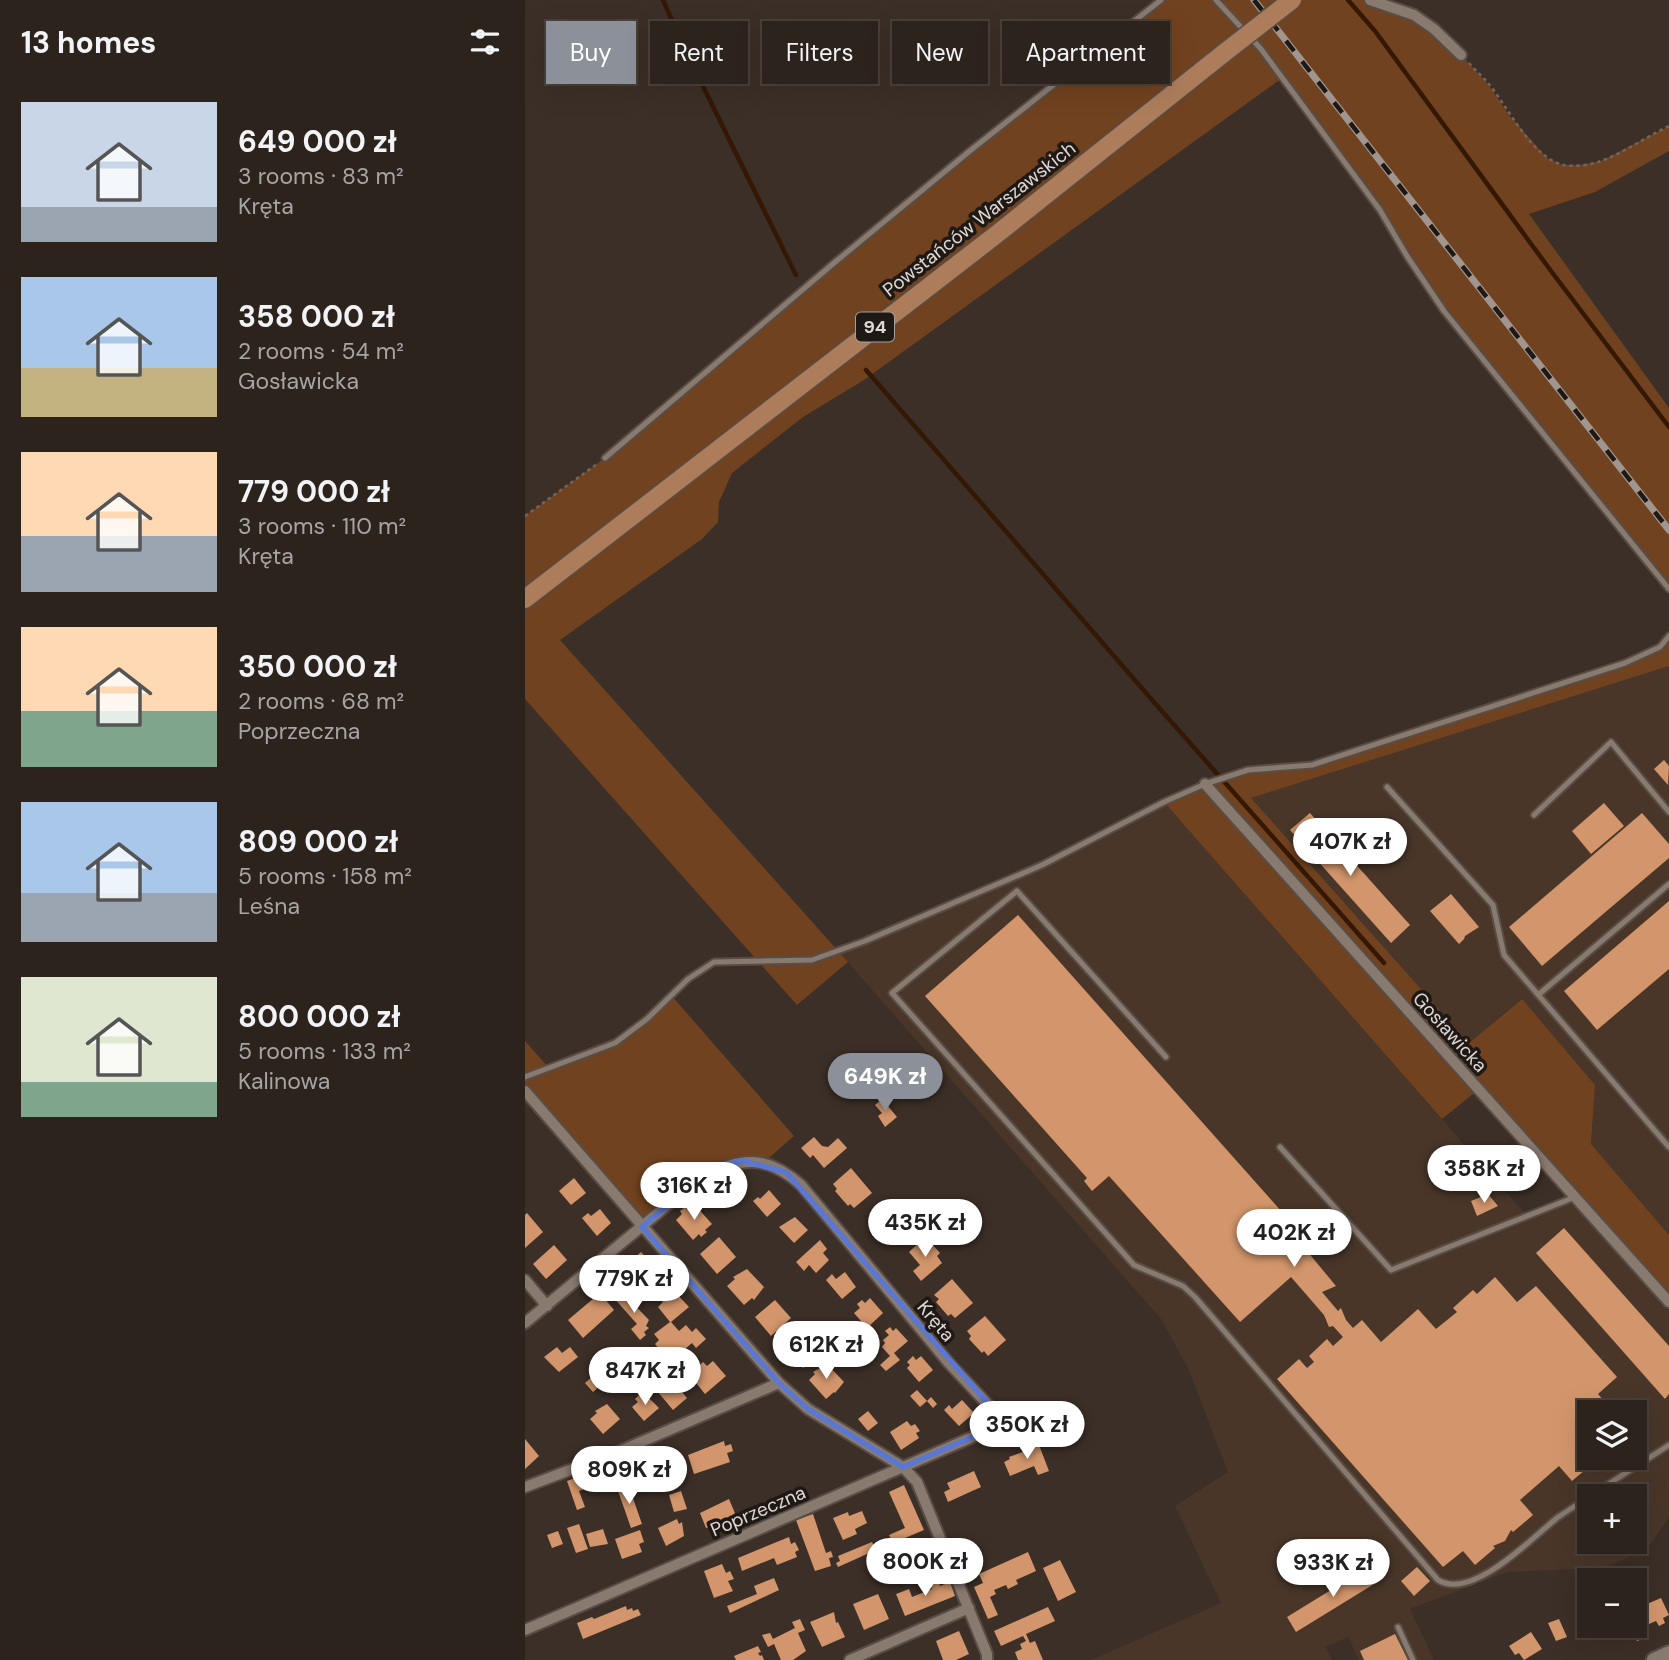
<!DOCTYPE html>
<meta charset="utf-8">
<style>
:root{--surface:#2d231d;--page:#352b26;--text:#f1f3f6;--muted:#a7a4a4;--line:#48403b;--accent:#8c9099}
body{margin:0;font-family:"DM Sans",sans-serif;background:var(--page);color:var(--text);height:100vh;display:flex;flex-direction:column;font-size:26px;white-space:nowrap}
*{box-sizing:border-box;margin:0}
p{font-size:23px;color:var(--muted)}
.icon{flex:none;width:38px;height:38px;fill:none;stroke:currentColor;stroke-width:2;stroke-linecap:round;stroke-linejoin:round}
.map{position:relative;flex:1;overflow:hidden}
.drawer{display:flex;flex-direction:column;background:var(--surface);width:525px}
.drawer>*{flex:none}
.hud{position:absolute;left:21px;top:21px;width:665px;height:63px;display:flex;gap:14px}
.buttons{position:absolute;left:1052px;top:1400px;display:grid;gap:14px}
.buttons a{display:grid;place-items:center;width:70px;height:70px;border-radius:0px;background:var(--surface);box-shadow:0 7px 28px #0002,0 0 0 2px var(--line);font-size:35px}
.price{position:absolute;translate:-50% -60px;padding:0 16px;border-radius:24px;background:#fff;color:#222;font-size:23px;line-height:46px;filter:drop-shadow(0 2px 4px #0008)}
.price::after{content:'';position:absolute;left:50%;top:42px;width:21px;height:16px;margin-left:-10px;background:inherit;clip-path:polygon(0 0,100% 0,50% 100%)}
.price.active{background:var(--accent);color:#fff}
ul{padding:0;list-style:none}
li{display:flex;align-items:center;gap:21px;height:175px;padding:0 21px}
li span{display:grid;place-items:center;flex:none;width:196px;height:140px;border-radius:0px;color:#555}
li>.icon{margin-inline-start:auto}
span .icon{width:84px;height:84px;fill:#fffc;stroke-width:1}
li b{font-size:30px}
h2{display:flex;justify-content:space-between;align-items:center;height:84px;padding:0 21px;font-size:30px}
.tag{padding:0 24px;border-radius:0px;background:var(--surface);box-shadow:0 7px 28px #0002,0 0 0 2px var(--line);font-size:24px;line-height:63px}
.tag.active{background:var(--accent);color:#fff}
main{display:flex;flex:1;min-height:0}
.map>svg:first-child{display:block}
</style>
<main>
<section class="drawer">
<h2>13 homes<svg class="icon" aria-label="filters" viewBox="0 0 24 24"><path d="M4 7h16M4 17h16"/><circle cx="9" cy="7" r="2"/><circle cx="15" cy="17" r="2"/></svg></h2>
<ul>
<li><span style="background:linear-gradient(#c9d6e8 75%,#9aa5b1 0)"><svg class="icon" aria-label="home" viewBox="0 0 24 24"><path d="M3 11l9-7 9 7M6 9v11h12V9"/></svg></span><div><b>649 000 zł</b><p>3 rooms · 83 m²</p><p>Kręta</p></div></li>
<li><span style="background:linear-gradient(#a9c7e8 65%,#c2b280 0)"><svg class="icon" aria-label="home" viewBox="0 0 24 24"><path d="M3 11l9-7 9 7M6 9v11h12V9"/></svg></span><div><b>358 000 zł</b><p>2 rooms · 54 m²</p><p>Gosławicka</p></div></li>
<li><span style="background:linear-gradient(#ffd9b3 60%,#9aa5b1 0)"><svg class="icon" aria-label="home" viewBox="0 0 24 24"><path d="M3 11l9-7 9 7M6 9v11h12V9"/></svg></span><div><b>779 000 zł</b><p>3 rooms · 110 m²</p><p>Kręta</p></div></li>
<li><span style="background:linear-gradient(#ffd9b3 60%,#7fa58c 0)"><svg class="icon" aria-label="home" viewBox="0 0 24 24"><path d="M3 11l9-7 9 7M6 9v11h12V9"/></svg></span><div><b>350 000 zł</b><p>2 rooms · 68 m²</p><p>Poprzeczna</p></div></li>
<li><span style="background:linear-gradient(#a9c7e8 65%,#9aa5b1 0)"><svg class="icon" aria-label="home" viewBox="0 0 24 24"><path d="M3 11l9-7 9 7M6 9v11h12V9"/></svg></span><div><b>809 000 zł</b><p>5 rooms · 158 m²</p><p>Leśna</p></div></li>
<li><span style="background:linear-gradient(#dfe7d0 75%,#7fa58c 0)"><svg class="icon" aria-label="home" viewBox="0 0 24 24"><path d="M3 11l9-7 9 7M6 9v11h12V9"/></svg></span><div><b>800 000 zł</b><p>5 rooms · 133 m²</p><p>Kalinowa</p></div></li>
</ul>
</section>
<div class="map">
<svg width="1144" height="1660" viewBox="0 0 1144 1660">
<rect width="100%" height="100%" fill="#3c2f27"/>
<path fill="#493629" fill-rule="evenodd" d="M1144 666V1235L1066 1144 1070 1085 996 999 944 1043 726 798Z
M639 802 1002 1216 1050 1197 1144 1302V1517L1122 1549 1079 1568 982 1572 885 1609 909 1660H834L823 1637 801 1647 807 1660H566L696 1603 650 1506 703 1472 663 1368 636 1319 313 951 517 865ZM1064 1412H1110V1458H1064ZM1064 1496H1110V1542H1064Z"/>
<path fill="#71421f" d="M636 0H847L889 15 936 55 963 84 984 115 1022 158 1038 165H1055L1076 161 1144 126V151L1070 192 1004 214 1144 408V589L919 311 855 210 757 78 339 380 278 417 207 473 194 502 193 522 177 539 35 640 323 962 272 1005 0 699V516L80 458 309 263Z
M1144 636V666L726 798 944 1043 997 999 1070 1085 1066 1144 1144 1235V1302L953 1090 917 1119 639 802 723 770 787 765 1014 692 1135 647Z
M146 995 269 1136 237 1164 199 1165 117 1227 0 1091V1041L24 1068 90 1043Z"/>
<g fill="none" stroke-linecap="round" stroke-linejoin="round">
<path stroke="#341803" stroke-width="4.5" d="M138 0 164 58 271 275
M823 0 850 31 1026 271 1144 427
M341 370 628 701 859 963"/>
</g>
<path fill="#d3966c" d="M1139 760 1144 766 1143 785 1129 769Z
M1079 803 1099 826 1066 854 1047 831Z
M785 813 885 925 866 943 765 830Z
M1117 813 1144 844V858L1017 966 984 927Z
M926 894 954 927 940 936 939 939 934 944 905 911Z
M1144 901V969L1072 1030 1039 991Z
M493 915 782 1240 777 1245 811 1286 797 1292 813 1311 816 1308 821 1320 828 1328 837 1320 856 1342 893 1309 911 1329 932 1312 928 1308 948 1290 952 1294 970 1277 992 1302 1011 1286 1092 1377 1073 1394 1089 1412H1064V1458H1068L1067 1464 1047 1481 1034 1466 995 1500 1008 1515 988 1532 986 1530 980 1541 968 1546 970 1548 950 1565 938 1551 918 1567 752 1379 774 1359 782 1368 789 1362 784 1356 802 1339 808 1346 818 1337 808 1326 804 1327 799 1315 766 1277 715 1322 584 1176 567 1191 559 1181 562 1178 400 996Z
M357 1099 372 1117 360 1127 353 1116 357 1113 350 1105Z
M289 1137 297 1146 303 1147 313 1138 322 1148 299 1168 288 1155 285 1158 276 1148Z
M326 1168 347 1193 329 1208 325 1204 323 1206 316 1198 310 1191 312 1189 308 1184Z
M49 1178 61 1193 46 1205 34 1191Z
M244 1190 256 1204 242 1217 228 1201 233 1197 235 1199Z
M963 1194 973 1206 952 1216 946 1201Z
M169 1204 187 1224 180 1230 182 1232 176 1237 174 1234 168 1240 151 1220 157 1214 155 1211 160 1207 162 1209Z
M75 1209 86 1223 72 1236 57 1218 63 1213 66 1216Z
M2 1213 18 1232 0 1248V1215Z
M270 1217 283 1230 269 1243 254 1227Z
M370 1217 381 1229 364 1244 353 1232Z
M1039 1228 1144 1346V1394L1140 1399 1011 1253Z
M194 1237 211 1257 192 1274 175 1254Z
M295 1240 302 1249 298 1253 304 1260 291 1273 284 1265 279 1271 271 1262Z
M397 1240 403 1247 407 1244 415 1253 412 1256 417 1263 396 1281 388 1271 395 1265 384 1252Z
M29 1245 42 1260 21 1279 8 1264Z
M116 1252 128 1265 122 1270 125 1274 120 1278 117 1275 114 1278 102 1264Z
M222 1269 239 1287 229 1300 227 1298 219 1305 202 1286 210 1279 208 1277Z
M320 1272 331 1287 317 1299 301 1280 307 1274 311 1279Z
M427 1279 448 1303 430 1318 426 1314 423 1316 411 1302 414 1299 409 1295Z
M96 1291 124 1320 121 1326 124 1328 119 1332 121 1335 115 1340 106 1329 112 1324 88 1297Z
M150 1292 164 1307 146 1322 154 1331 161 1325 167 1332 171 1328 181 1339 171 1348 167 1343 145 1362 130 1344 134 1340 129 1334 145 1322 133 1307 138 1302 135 1299 141 1294 144 1297Z
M75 1293 89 1310 58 1338 43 1320Z
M345 1298 358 1313 342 1328 329 1313 335 1308 332 1304 337 1300 340 1303Z
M250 1300 266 1318 246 1336 230 1317Z
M460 1316 481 1340 463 1356 459 1351 457 1353 444 1339 446 1336 442 1331Z
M365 1327 368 1331 371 1328 383 1341 369 1353 375 1360 361 1371 355 1365 365 1356 357 1347 360 1343 358 1340 364 1335 360 1331Z
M274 1333 291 1352 284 1358 287 1361 278 1368 276 1366 274 1367 257 1348Z
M32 1347 37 1353 45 1347 53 1357 34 1372 19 1357Z
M388 1356 391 1360 396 1356 408 1370 394 1382 382 1368 385 1365 382 1362Z
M188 1361 201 1376 180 1394 168 1379 174 1374 170 1369 178 1362 182 1366Z
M302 1364 319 1382 310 1393 309 1392 301 1399 284 1380 290 1374 288 1372Z
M124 1369 142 1391 150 1384 162 1398 148 1410 127 1385 122 1389 110 1375 115 1371 118 1375Z
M75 1370 83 1379 68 1392 60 1383Z
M392 1390 402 1401 406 1397 412 1404 408 1408 402 1401 395 1407 385 1396Z
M114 1395 118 1398 121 1395 134 1408 119 1421 107 1407 113 1402 110 1399Z
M437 1400 449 1413 434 1426 419 1410 424 1405 427 1409Z
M82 1404 95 1419 78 1434 65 1419 72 1413 70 1411Z
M343 1411 353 1423 343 1431 333 1419Z
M382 1421 386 1426 390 1424 395 1431 391 1433 394 1438 376 1450 365 1432Z
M0 1439 14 1456 0 1469Z
M199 1441 200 1446 206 1444 208 1451 202 1453 205 1462 169 1474 163 1455Z
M505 1443 507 1448 514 1445 524 1471 513 1475 509 1466 485 1476 479 1462 485 1459 484 1457 500 1451 498 1446Z
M80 1467 87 1486 78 1490 76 1483 54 1491 60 1507 52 1510 42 1481Z
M135 1467 141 1483 120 1491 114 1476Z
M449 1471 456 1487 423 1502 419 1492 425 1489 422 1483Z
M103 1484 117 1524 106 1528 92 1488Z
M379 1485 399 1530 368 1543 364 1535 380 1528 364 1492Z
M156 1491 162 1509 149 1512 144 1495Z
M204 1499 212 1518 181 1528 175 1513Z
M337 1511 342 1523 330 1529 332 1534 318 1540 308 1518 323 1512 324 1516Z
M288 1514 301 1553 306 1551 308 1557 304 1558 306 1566 290 1571 271 1520Z
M152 1519 154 1524 157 1522 159 1536 141 1546 133 1528Z
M54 1524 63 1549 51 1553 42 1528Z
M78 1529 83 1544 65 1547 61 1534Z
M115 1530 119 1542 114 1544 117 1552 97 1559 90 1539Z
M33 1531 38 1544 27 1548 22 1535Z
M264 1537 266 1544 270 1542 274 1550 270 1552 272 1557 252 1565 249 1558 217 1571 213 1558Z
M394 1541 402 1559 369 1573 361 1555Z
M347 1542 351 1550 313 1567 311 1563 315 1561 313 1556Z
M503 1552 511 1571 491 1580 493 1584 483 1589 481 1585 469 1590 471 1594 465 1597 473 1615 463 1619 449 1587 458 1583 454 1574Z
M535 1560 551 1592 533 1601 518 1568Z
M197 1564 201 1573 205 1571 209 1579 203 1581 208 1591 189 1598 179 1571Z
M845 1566 854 1581 771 1632 762 1617Z
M892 1567 905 1581 889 1596 876 1581Z
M249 1578 254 1590 205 1613 202 1606 232 1594 229 1586Z
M414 1582 415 1586 425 1582 430 1596 380 1616 371 1594 384 1589 387 1597 407 1589 405 1585Z
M353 1594 364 1619 339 1630 328 1604Z
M1136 1598 1144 1615 1138 1618 1140 1623 1134 1626 1131 1621 1124 1624 1115 1607Z
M101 1606 102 1610 107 1608 108 1611 113 1609 116 1615 58 1639 52 1623 67 1617 69 1619Z
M523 1607 530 1621 501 1634 505 1643 510 1641 518 1660H493L490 1652 497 1649 495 1644 501 1641 498 1636 476 1646 469 1631Z
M309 1612 311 1623 313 1622 320 1637 297 1647 285 1622Z
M1113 1617 1122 1637 1112 1641 1105 1626H1110V1619Z
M275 1619 280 1630 273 1633 281 1651 268 1660H256L249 1644 243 1647 237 1635 245 1633 248 1639 270 1628 267 1622Z
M1034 1619 1042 1637 1031 1641 1023 1623Z
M1067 1626H1101L1072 1639Z
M434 1631 444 1654 431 1660H418L411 1641Z
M1006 1632 1017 1649 999 1660 994 1653 990 1655 984 1646Z
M870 1634 883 1660H839L835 1651Z
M233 1646 236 1652 233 1653 235 1656 237 1655 239 1660H211L209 1656Z"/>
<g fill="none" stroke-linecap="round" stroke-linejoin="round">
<g stroke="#584d46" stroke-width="9">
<path id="service" d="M691 0 736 49 855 210 882 256 919 311 1144 589
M80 458 309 263 446 150 636 0
M862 787 968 905 979 955 1144 1147
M1009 815 1086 742 1144 812
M1013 995 1144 884
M641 1057 492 891 367 993 609 1265 658 1286 670 1297 913 1580C947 1601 1007 1538 1032 1518 1042 1511 1053 1504 1064 1497
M0 1077 90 1043 122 1019 163 979 189 962 287 960 340 941 517 865 639 802 680 784 723 770 787 765 1100 663 1135 647 1144 636
M755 1147 866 1270 1050 1197
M1065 1496 1144 1445
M873 1627 888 1660"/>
</g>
<g stroke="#584d46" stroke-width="14">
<path id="minor" d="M845 0 889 15 909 29 936 55
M680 784 1144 1302
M0 1091 254 1383 283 1409 378 1467 392 1482 462 1654V1660
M0 1280 22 1306
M0 1323 175 1178C215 1157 241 1154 276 1185L423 1362 480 1423 0 1630
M0 1487 95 1451 254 1383
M325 1660 444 1608"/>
</g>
<g stroke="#584d46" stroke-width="18">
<path id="tertiary" d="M1129 1660 1144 1653"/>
</g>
<g stroke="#584d46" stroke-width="21">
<path id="primary" d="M0 599 472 234 699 53"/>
</g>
<path stroke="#71655e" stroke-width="2.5" stroke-dasharray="3.5 3.5" stroke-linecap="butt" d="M944 63C950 70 957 76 963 83 982 105 1007 159 1039 165 1050 167 1066 165 1076 161 1100 152 1121 137 1144 126
M0 516 72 464"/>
<use href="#service" stroke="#897a70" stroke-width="5"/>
<use href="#minor" stroke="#897a70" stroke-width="10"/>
<use href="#tertiary" stroke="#897a70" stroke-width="14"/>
<use href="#primary" stroke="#ad7d5b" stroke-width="18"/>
<g stroke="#a0958f" stroke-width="7">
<path id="rail" d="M729 0 1144 530"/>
</g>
<use href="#rail" stroke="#1f1915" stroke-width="4.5" stroke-dasharray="13" stroke-linecap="butt"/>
<g stroke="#584d46" stroke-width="21" stroke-linecap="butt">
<path id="primary-bridge" d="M699 53 767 0"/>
</g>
<use href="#primary-bridge" stroke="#ad7d5b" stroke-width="18"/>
</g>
<path fill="none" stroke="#5877d6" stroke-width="5" stroke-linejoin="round" d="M218 1161 261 1172 480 1423 378 1467 283 1409 254 1383 117 1227 175 1178 199 1165Z"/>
<g text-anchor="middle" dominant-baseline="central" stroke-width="7" stroke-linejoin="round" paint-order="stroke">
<rect fill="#1f1915" stroke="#a69e99" stroke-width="2" x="331" y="312.5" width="38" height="29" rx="5"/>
<g font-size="18" font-weight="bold" fill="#e0d7d2">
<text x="350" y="327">94</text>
</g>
<g font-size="19" fill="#e0d7d2" stroke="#1f1915">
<text transform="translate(454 219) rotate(-38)">Powstańców Warszawskich</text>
<text transform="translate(925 1032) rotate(48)">Gosławicka</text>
<text transform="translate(411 1321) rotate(50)">Kręta</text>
<text transform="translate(233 1511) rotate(-23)">Poprzeczna</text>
</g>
</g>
</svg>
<div class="buttons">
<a><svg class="icon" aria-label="layers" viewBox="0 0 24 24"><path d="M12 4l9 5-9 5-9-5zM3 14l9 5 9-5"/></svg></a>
<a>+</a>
<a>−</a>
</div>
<b class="price" style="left:825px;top:878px">407K zł</b>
<b class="price active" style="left:360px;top:1113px">649K zł</b>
<b class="price" style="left:959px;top:1205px">358K zł</b>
<b class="price" style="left:169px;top:1222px">316K zł</b>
<b class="price" style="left:400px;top:1259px">435K zł</b>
<b class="price" style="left:769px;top:1269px">402K zł</b>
<b class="price" style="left:109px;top:1315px">779K zł</b>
<b class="price" style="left:301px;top:1381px">612K zł</b>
<b class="price" style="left:120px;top:1407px">847K zł</b>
<b class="price" style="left:502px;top:1461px">350K zł</b>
<b class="price" style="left:104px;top:1506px">809K zł</b>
<b class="price" style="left:400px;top:1598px">800K zł</b>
<b class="price" style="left:808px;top:1599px">933K zł</b>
<div class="hud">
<a class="tag active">Buy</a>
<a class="tag">Rent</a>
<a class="tag">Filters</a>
<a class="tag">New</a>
<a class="tag">Apartment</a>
</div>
</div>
</main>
